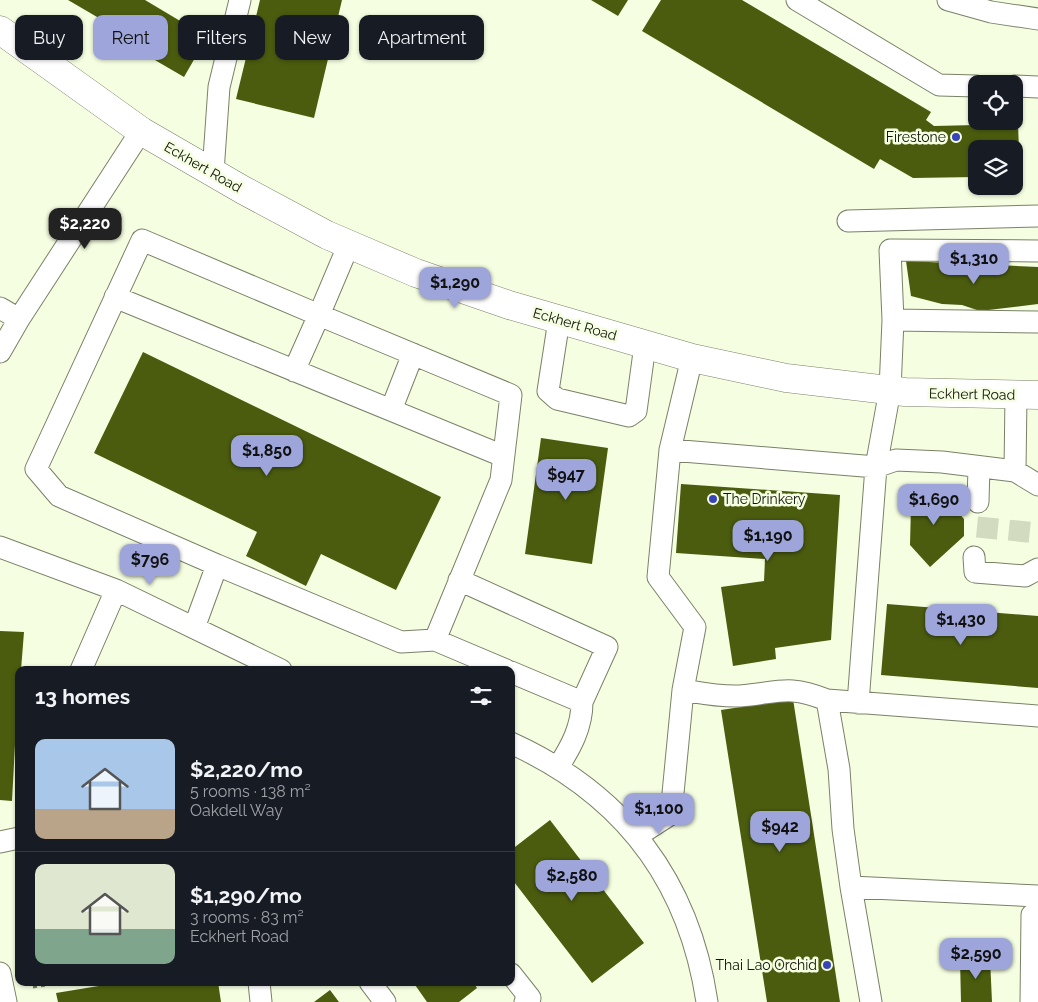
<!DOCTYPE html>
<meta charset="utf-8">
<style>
:root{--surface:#171b24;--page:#242831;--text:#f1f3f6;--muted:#9ea1a6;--line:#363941;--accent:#9da5da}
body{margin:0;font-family:Raleway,sans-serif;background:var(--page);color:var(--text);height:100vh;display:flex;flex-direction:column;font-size:19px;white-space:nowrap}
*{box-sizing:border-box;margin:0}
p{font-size:16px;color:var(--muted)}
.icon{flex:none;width:28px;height:28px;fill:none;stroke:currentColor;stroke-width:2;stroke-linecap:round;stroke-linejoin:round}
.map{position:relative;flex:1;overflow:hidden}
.details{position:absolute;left:15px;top:666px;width:500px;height:320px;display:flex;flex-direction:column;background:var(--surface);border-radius:10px;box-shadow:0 1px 4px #0004}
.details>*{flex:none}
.guide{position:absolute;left:15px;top:15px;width:500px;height:45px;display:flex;gap:10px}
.buttons{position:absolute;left:968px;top:75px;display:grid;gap:10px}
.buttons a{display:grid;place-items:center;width:55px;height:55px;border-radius:10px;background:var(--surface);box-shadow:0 1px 4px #0004;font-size:25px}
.price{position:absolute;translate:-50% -42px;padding:0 11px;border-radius:10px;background:var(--accent);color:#111;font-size:16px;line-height:32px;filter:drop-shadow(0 1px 2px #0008)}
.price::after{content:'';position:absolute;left:50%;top:30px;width:15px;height:11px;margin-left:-8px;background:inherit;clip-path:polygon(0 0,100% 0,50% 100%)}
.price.selected{background:#222;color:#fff}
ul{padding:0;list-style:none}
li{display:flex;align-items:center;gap:15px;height:125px;padding:0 20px}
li+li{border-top:1px solid var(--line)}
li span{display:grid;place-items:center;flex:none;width:140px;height:100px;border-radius:10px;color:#555}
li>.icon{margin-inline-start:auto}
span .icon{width:60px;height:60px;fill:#fffc;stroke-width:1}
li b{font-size:21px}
h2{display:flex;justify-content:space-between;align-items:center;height:60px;padding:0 20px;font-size:21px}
.tag{padding:0 18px;border-radius:10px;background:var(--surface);box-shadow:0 1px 4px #0004;font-size:18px;line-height:45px}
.tag.selected{background:var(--accent);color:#111}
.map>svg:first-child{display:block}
</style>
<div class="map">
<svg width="1038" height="1002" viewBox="0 0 1038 1002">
<rect width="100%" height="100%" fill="#f5fee1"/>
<path fill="#4b5c0e" d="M68 0H145L207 37 184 77 117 38 121 31Z
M260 0H342L314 118 236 99Z
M591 0H628L618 16Z
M661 0H742L931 112 926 120 934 126 1018 124 1020 176H1014V149H976V177L913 178 880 159 874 169 642 31Z
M906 261 1038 267V304L980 311 962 305 942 304 911 296Z
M143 352 441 497 396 590 321 554 306 586 246 556 257 532 94 453Z
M541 438 608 448 592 564 525 554Z
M681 484 840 495 831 640 775 648 776 659 733 666 721 587 764 581 765 559 676 553Z
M933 484 964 519V536L930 567 910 545 911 505Z
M887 604 1038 616V688L881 675Z
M0 631 24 632 21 670H19L12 801 0 800Z
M793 699 840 1002H767L721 710Z
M550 820 644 943 592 983 511 878V850Z
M990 958 992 1002H961L960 959Z
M123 982H218L221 1002H58L56 993Z
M413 982H473L477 988 459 1002H427Z
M330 990 339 1002H314Z"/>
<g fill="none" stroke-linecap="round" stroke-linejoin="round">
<path stroke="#d2dbc0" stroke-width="21" stroke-dasharray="21 11" stroke-linecap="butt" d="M977 527 1038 533"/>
<g stroke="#798168" stroke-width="23">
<path id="minor" d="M797 0 939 85 976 86
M948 0 991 12 1038 19
M1014 86 1038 87
M213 172 219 87 240 0
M848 221 1038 216
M115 297 503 456
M0 308 19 319
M559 320 548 391 557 399 629 416 636 411 645 345
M893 320 1038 322
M0 352 19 319 141 131
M1016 395 1015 471 942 462 896 460 876 467 890 390 893 320 890 250 1038 251
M391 410 413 354
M670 450 876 467 858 703
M1015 471 1038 485
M978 502 979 467
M0 547 116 590 281 670
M974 557 975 572 1025 576 1038 569
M217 565 401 642 435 640 501 480 511 395 319 315 294 371
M459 580 607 647 582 702 511 672
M194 628 217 565 59 496 36 469 142 240 319 315 349 244
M435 640 506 670
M81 670 116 590
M683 690C701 693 721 697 740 696 779 693 787 684 827 700
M511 743C623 794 689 881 707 1002
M558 767C571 747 582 727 582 702
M637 836 671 814 683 690 695 627 658 577 670 450 692 358
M0 842 19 838
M851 887 1038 896
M0 973 6 1002
M511 974 530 998 525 1002
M259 982 261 1002
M370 982 385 1002
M871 1002 851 887 843 829 839 769 827 700 1038 716
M1031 1002 1032 915 1038 911"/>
</g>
<g stroke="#798168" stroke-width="29">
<path id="major" d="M0 30 141 131 243 190 327 235 416 273 509 305 692 358 786 378 905 392 1038 395"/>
</g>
<path stroke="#777c6a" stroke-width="3" stroke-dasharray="4 4" stroke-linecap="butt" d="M33 987 65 982"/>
<use href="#minor" stroke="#fff" stroke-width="21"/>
<use href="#major" stroke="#fff" stroke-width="28"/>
</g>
<g fill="#3745b8" stroke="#f5fee1" stroke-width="2">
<circle cx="956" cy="137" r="5"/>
<circle cx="713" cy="499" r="5"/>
<circle cx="827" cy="965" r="5"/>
</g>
<g text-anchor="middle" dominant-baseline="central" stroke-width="5" stroke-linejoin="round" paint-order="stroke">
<g font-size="14" fill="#0f1208" stroke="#f5fee1" text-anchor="end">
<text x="946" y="137">Firestone</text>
<text x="723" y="499" text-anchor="start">The Drinkery</text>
<text x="817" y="965">Thai Lao Orchid</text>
</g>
<g font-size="14" fill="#0f1208" stroke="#f5fee1">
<text transform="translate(203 167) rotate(30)">Eckhert Road</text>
<text transform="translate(575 324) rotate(16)">Eckhert Road</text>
<text transform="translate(972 394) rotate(1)">Eckhert Road</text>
</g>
</g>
</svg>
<div class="buttons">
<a><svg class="icon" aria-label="locate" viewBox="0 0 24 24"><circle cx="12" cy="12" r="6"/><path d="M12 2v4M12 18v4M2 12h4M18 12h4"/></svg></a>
<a><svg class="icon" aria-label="layers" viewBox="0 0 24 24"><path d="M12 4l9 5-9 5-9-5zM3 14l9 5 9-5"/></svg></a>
</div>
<b class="price selected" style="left:85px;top:250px">$2,220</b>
<b class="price" style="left:974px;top:285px">$1,310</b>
<b class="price" style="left:455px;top:309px">$1,290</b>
<b class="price" style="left:267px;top:477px">$1,850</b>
<b class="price" style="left:566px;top:501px">$947</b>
<b class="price" style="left:934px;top:526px">$1,690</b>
<b class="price" style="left:768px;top:562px">$1,190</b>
<b class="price" style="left:150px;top:586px">$796</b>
<b class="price" style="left:961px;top:646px">$1,430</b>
<b class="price" style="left:659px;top:835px">$1,100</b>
<b class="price" style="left:780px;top:853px">$942</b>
<b class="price" style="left:572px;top:902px">$2,580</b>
<b class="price" style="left:976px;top:980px">$2,590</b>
<div class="guide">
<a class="tag">Buy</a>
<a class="tag selected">Rent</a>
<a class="tag">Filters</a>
<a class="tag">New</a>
<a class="tag">Apartment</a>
</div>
<section class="details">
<h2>13 homes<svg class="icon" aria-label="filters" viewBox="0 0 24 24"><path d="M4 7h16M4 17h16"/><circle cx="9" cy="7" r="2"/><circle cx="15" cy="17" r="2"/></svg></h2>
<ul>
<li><span style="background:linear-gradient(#a9c7e8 70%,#b9a48a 0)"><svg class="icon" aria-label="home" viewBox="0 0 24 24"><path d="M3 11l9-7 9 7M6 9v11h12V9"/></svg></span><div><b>$2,220/mo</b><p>5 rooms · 138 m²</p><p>Oakdell Way</p></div></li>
<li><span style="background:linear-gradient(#dfe7d0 65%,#7fa58c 0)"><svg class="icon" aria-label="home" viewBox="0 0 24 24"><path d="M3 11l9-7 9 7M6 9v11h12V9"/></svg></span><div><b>$1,290/mo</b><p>3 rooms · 83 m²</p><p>Eckhert Road</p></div></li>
</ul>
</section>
</div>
